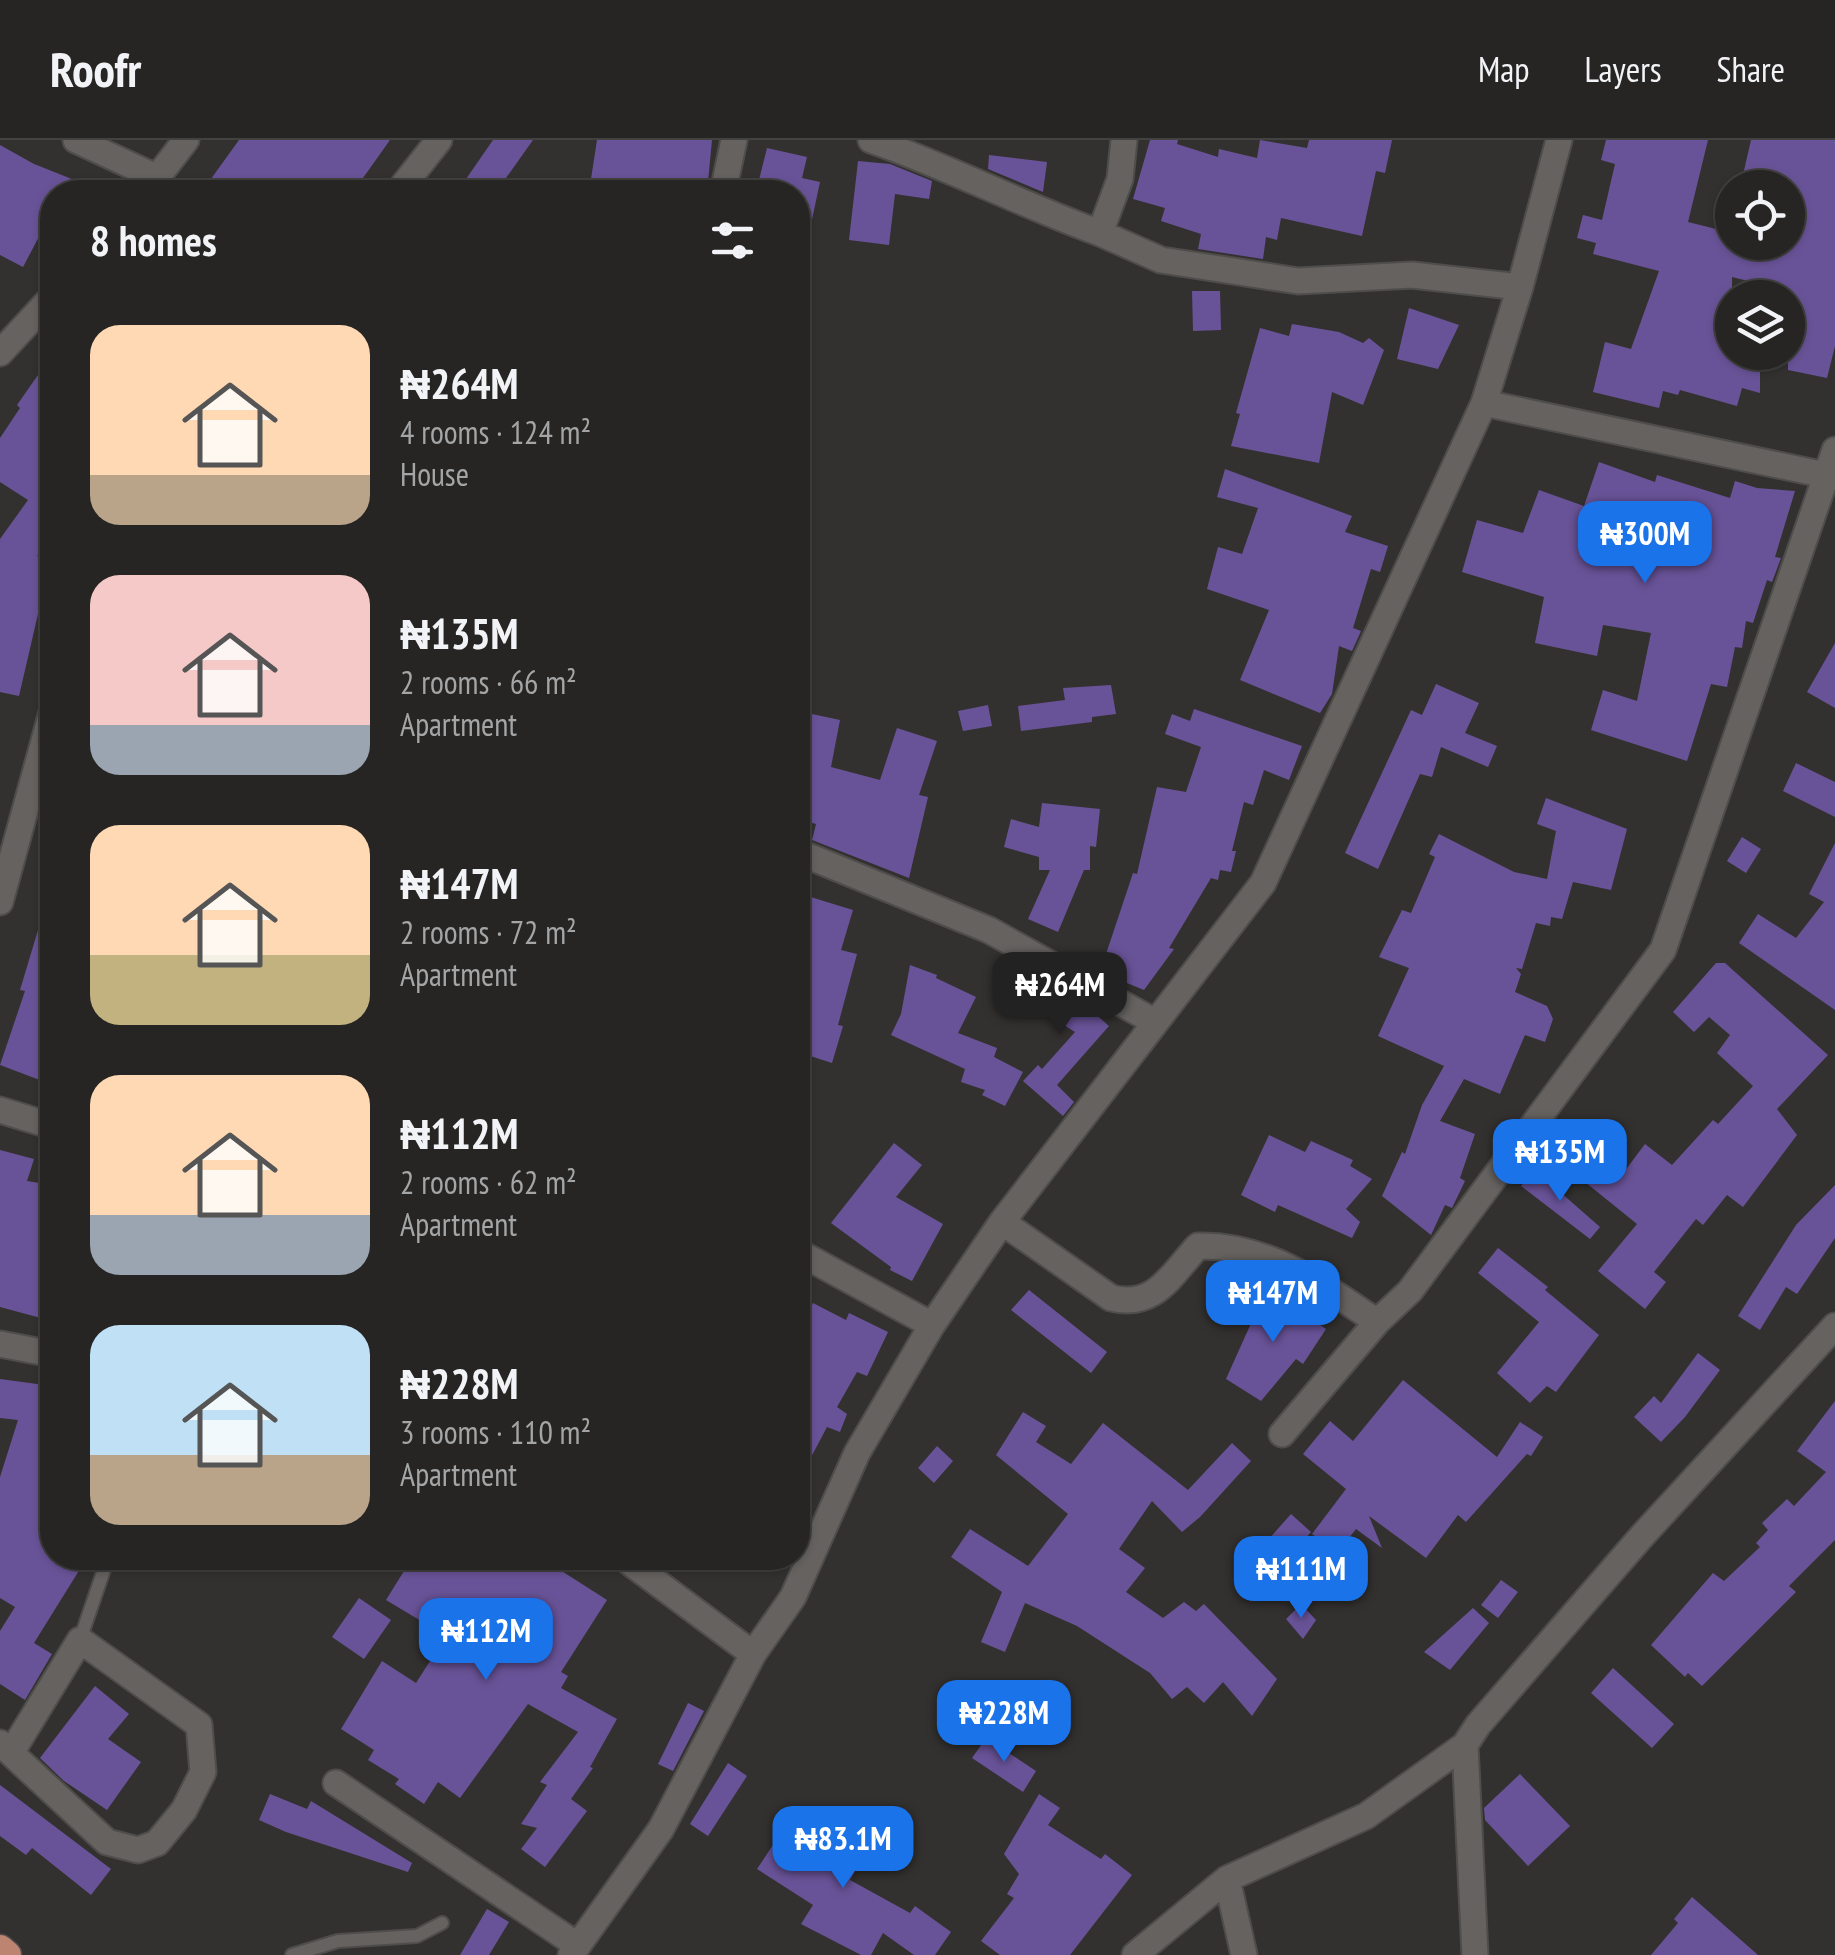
<!DOCTYPE html>
<meta charset="utf-8">
<style>
:root{--surface:#262523;--page:#2e2d2b;--text:#f1f3f6;--muted:#a4a5a6;--line:#424241;--accent:#1a73e8}
body{margin:0;font-family:"PT Sans Narrow",sans-serif;background:var(--page);color:var(--text);height:100vh;display:flex;flex-direction:column;font-size:38px;white-space:nowrap}
*{box-sizing:border-box;margin:0}
p{font-size:32px;color:var(--muted)}
.icon{flex:none;width:55px;height:55px;fill:none;stroke:currentColor;stroke-width:2;stroke-linecap:round;stroke-linejoin:round}
.map{position:relative;flex:1;overflow:hidden}
.drawer{position:absolute;left:40px;top:40px;width:770px;height:1390px;display:flex;flex-direction:column;background:var(--surface);border-radius:40px;box-shadow:0 2px 8px #0004,0 0 0 2px var(--line)}
.drawer>*{flex:none}
.tools{position:absolute;left:1715px;top:30px;display:grid;gap:20px}
.tools a{display:grid;place-items:center;width:90px;height:90px;border-radius:50%;background:var(--surface);box-shadow:0 2px 8px #0004,0 0 0 2px var(--line);font-size:50px}
.price{position:absolute;translate:-50% -85px;padding:0 22px;border-radius:20px;background:var(--accent);color:#fff;font-size:32px;line-height:65px;filter:drop-shadow(0 2px 5px #0008)}
.price::after{content:'';position:absolute;left:50%;top:60px;width:30px;height:22px;margin-left:-15px;background:inherit;clip-path:polygon(0 0,100% 0,50% 100%)}
.price.current{background:#222;color:#fff}
ul{padding:0;list-style:none}
li{display:flex;align-items:center;gap:30px;height:250px;padding:0 50px}
li span{display:grid;place-items:center;flex:none;width:280px;height:200px;border-radius:30px;color:#555}
li>.icon{margin-inline-start:auto}
span .icon{width:120px;height:120px;fill:#fffc;stroke-width:1}
li b{font-size:42px}
h2{display:flex;justify-content:space-between;align-items:center;height:120px;padding:0 50px;font-size:42px}
header{display:flex;align-items:center;gap:60px;box-sizing:border-box;height:140px;padding:0 50px;background:var(--surface);border-bottom:2px solid var(--line)}
header strong{font-size:48px}
nav{display:flex;gap:55px;margin-inline-start:auto;font-size:35px}
.map>svg:first-child{display:block}
</style>
<header>
<strong>Roofr</strong>
<nav><a>Map</a><a>Layers</a><a>Share</a></nav>
</header>
<div class="map">
<svg width="1835" height="1815" viewBox="0 0 1835 1815">
<rect width="100%" height="100%" fill="#33312f"/>
<path fill="#695398" d="M239 0H390L353 52H222L208 43Z
M493 0H533L496 52H457Z
M597 0H712L707 52H589Z
M1150 0H1178L1177 4 1218 17 1219 9 1257 18 1260 0 1307 8 1309 0H1392L1385 33 1376 31 1362 96 1281 78 1277 100 1266 97 1263 119 1198 109 1201 94 1161 81 1165 68 1133 59Z
M1606 0H1708L1688 82 1732 93V102H1788V48H1740L1751 0H1835V206L1827 238 1788 230V151L1732 137V212H1760V253L1742 248 1737 266 1680 250 1678 255 1663 251 1659 268 1593 252 1605 202 1631 209 1659 131 1593 114 1596 103 1577 98 1583 75 1602 80 1615 24 1601 20Z
M0 5 34 24 102 51 52 52V95L42 91 23 127 0 115Z
M767 8 807 17 802 38 820 42 807 103 798 102V52H756Z
M989 15 1047 22 1043 52 988 29Z
M858 21 890 24 932 41 929 59 895 54 889 105 849 100Z
M1192 151H1220L1221 190 1193 191Z
M1409 168 1459 185 1438 229 1397 219Z
M1292 184 1339 192 1363 203 1369 198 1384 210 1363 265 1332 252 1319 323 1231 306 1240 274 1236 273 1260 188 1289 196Z
M52 215V394L37 416 52 420V429L38 474 19 556 0 552V399L28 360 0 342V298L20 268 17 265Z
M1599 322 1655 342 1657 335 1730 358 1735 341 1757 348 1795 351 1775 417 1781 418 1772 442 1767 440 1753 483 1746 481 1742 508 1735 507 1727 547 1711 544 1687 621 1591 590 1603 550 1637 561 1651 493 1603 485 1597 516 1535 503 1544 457 1462 432 1477 380 1523 393 1539 350 1584 366Z
M1225 329 1352 376 1345 392 1388 406 1380 432 1371 429 1353 488 1361 491 1352 511 1339 506 1332 554 1320 573 1240 540 1269 470 1207 449 1218 407 1242 414 1258 368 1217 357Z
M1835 503V568L1807 552Z
M1436 544 1479 563 1465 593 1497 606 1488 627 1441 607 1432 637 1420 634 1378 729 1345 713 1411 570 1422 575Z
M1111 545 1116 574 1092 577V582L1021 591 1018 566 1065 560 1063 548Z
M988 565 992 586 963 591 958 571Z
M1194 569 1302 606 1289 640 1264 630 1253 665 1244 662 1232 711H1236L1231 732 1220 730 1218 740 1211 738 1169 808 1174 809 1144 850 1100 832 1133 733 1137 734 1157 647 1186 652 1201 607 1165 594 1172 574 1190 581Z
M798 571 840 580 831 627 880 640 897 588 937 601 919 655 928 657 909 738 812 700 816 684 798 679Z
M1796 623 1835 642V677L1783 651Z
M1546 658 1627 689 1611 750 1573 742 1562 779 1551 777 1550 786 1536 783 1522 829 1516 828 1521 834 1515 852 1547 866 1553 879 1545 902 1525 895 1500 954 1464 939 1440 981 1475 994 1460 1038 1465 1041 1452 1068 1445 1065 1431 1095 1382 1056 1402 1012 1405 1014 1422 965 1444 926 1378 896 1409 828 1379 817 1402 770 1411 773 1435 717 1429 714 1439 694 1514 732 1547 739 1556 691 1537 684Z
M1042 663 1100 669 1096 707 1090 706V730H1084L1058 792 1028 779 1050 730H1039V717L1004 707 1011 679 1039 687Z
M1742 697 1761 709 1746 733 1727 721Z
M1835 703V870L1739 803 1758 774 1796 798 1824 762 1809 754Z
M804 755 853 770 841 810 857 814 838 885 843 886 832 923 798 912V777Z
M47 760H52V917L45 942 0 925 25 851 20 850Z
M1716 823H1725L1828 915 1777 969 1797 995 1743 1067 1727 1055 1703 1085 1696 1079 1654 1132 1666 1142 1645 1169 1598 1131 1637 1084 1585 1042 1605 1017 1624 1032 1645 1004 1672 1025 1713 980 1718 984 1753 946 1717 913 1730 895 1709 877 1694 892 1673 872Z
M910 825 937 835 936 838 976 857 958 893 997 908 994 917 1023 932 1005 966 982 955 985 950 961 942 965 929 891 895 901 874Z
M1030 831 1084 864 1109 886 1057 945 1074 962 1063 976 1023 941 1038 925 1042 929 1075 892 1015 855Z
M1269 995 1305 1012 1311 1001 1353 1020 1350 1026 1372 1039 1346 1069 1360 1082 1352 1098 1278 1065 1275 1072 1241 1055Z
M894 1003 922 1025 896 1057 943 1084 912 1141 890 1130 891 1127 831 1083Z
M0 1010 34 1019 27 1041 52 1045V1181L0 1167Z
M1535 1030 1600 1087 1590 1099 1521 1046Z
M1835 1045V1098L1797 1154 1786 1147 1760 1190 1738 1176 1796 1085Z
M1498 1108 1548 1147 1545 1150 1599 1195 1556 1252 1547 1246 1530 1263 1497 1233 1539 1182 1478 1133Z
M1029 1150 1107 1212 1091 1233 1011 1170Z
M1266 1150 1295 1163 1294 1167 1326 1189 1303 1224 1296 1219 1261 1261 1226 1239Z
M813 1163 846 1180 849 1173 888 1192 867 1236 857 1232 837 1267 847 1274 840 1292 827 1287 798 1342V1194Z
M1698 1213 1720 1230 1685 1277 1661 1302 1634 1277 1654 1256 1661 1263Z
M0 1239 52 1246V1418H61L80 1429 34 1503 52 1514 25 1560 0 1544V1491L15 1467 0 1458V1337L18 1280 0 1278Z
M1403 1240 1497 1317 1520 1282 1543 1297 1531 1316 1527 1314 1466 1382 1458 1375 1426 1418 1369 1376 1382 1408 1356 1389 1337 1413 1312 1394 1346 1349 1303 1314 1330 1281 1353 1301Z
M1835 1261V1400L1789 1446 1796 1452 1702 1546 1688 1533 1685 1537 1651 1505 1713 1433 1724 1441 1760 1407 1756 1403 1768 1390 1762 1383 1787 1359 1794 1366 1826 1332 1797 1311Z
M1023 1272 1046 1286 1036 1302 1071 1324 1103 1283 1188 1350 1232 1303 1251 1321 1200 1377 1182 1392 1152 1361 1119 1409 1145 1428 1126 1452 1163 1478 1184 1462 1196 1471 1204 1464 1277 1539 1252 1576 1223 1542 1204 1563 1187 1547 1172 1559 1150 1533 1077 1486 1025 1463 1005 1512 981 1502 1002 1452 951 1417 970 1389 1028 1426 1068 1374 996 1315Z
M937 1306 953 1321 934 1343 918 1328Z
M1291 1374 1311 1392 1263 1448 1244 1427Z
M412 1418H564L557 1428 607 1460 561 1532 568 1536 561 1548 617 1579 590 1627 593 1628 571 1659 587 1671 545 1727 521 1709 537 1688 521 1684 547 1645 540 1642 578 1592 528 1564 460 1658 438 1642 424 1664 395 1644 399 1639 368 1620 374 1610 341 1589 382 1521 416 1543 446 1496 386 1460Z
M1501 1440 1518 1452 1498 1478 1481 1465Z
M359 1458 391 1480 364 1519 332 1497Z
M1301 1464 1316 1480 1303 1499 1286 1479Z
M1473 1468 1489 1483 1450 1530 1424 1512Z
M1613 1528 1674 1584 1652 1608 1591 1553Z
M95 1546 129 1574 108 1599 141 1622 107 1670 64 1641 40 1618Z
M688 1563 704 1571 673 1631 658 1624Z
M986 1598 1036 1631 1023 1652 972 1618Z
M728 1623 747 1636 708 1696 690 1684Z
M1520 1634 1570 1686 1528 1726 1485 1680 1484 1668Z
M0 1645 111 1729 91 1755 32 1708 26 1715 0 1696Z
M270 1654 307 1669 311 1661 412 1723 408 1732 286 1692 259 1680Z
M1039 1654 1060 1668 1048 1685 1101 1719 1105 1714 1132 1735 1070 1815H1000L981 1801 1014 1758 1007 1754 1019 1734 1004 1714Z
M798 1667 868 1709 850 1740 910 1773 915 1766 951 1792 935 1815H914L883 1793 871 1815H861L801 1784 813 1765 757 1729Z
M1692 1757 1758 1815H1651L1678 1783 1674 1779Z
M487 1769 509 1782 489 1815H460Z"/>
<g fill="none" stroke-linecap="round" stroke-linejoin="round">
<g stroke="#4f4d4b" stroke-width="16">
<path id="service" d="M80 1500 108 1418
M292 1815 338 1801 417 1796 442 1783"/>
</g>
<g stroke="#4f4d4b" stroke-width="29">
<path id="minor" d="M76 0 158 38
M871 0C949 27 1022 65 1100 93
M1124 0 1120 39 1100 93 1161 120 1298 141 1412 135 1520 147
M146 52 186 0
M398 52 439 0
M723 52 734 0
M0 213 52 157
M1484 263 1835 337
M798 712 989 790 1155 882
M0 762 52 572
M0 970 52 986
M1002 1082 1111 1158C1155 1169 1171 1135 1198 1106 1266 1104 1323 1145 1377 1182L1410 1151 1663 810 1835 310
M798 1112 932 1185
M0 1204 52 1214
M1282 1294 1377 1182
M624 1418 753 1514
M0 1603 107 1702 138 1710 157 1703 184 1670 203 1632 199 1585 80 1500 11 1613
M1465 1605 1475 1815
M336 1643 577 1805
M1227 1739 1244 1815
M571 1815 661 1689 753 1514 793 1457 857 1313 932 1185 1002 1082 1263 743 1484 263 1520 147 1559 0
M1135 1815 1227 1739 1366 1676 1465 1605 1478 1585 1642 1396 1835 1186"/>
</g>
<g stroke="#4f4d4b" stroke-width="31">
<path id="primary" d="M0 1809 7 1815"/>
</g>
<use href="#service" stroke="#656260" stroke-width="12"/>
<use href="#minor" stroke="#656260" stroke-width="25"/>
<use href="#primary" stroke="#be8472" stroke-width="28"/>
</g>
</svg>
<div class="tools">
<a><svg class="icon" aria-label="locate" viewBox="0 0 24 24"><circle cx="12" cy="12" r="6"/><path d="M12 2v4M12 18v4M2 12h4M18 12h4"/></svg></a>
<a><svg class="icon" aria-label="layers" viewBox="0 0 24 24"><path d="M12 4l9 5-9 5-9-5zM3 14l9 5 9-5"/></svg></a>
</div>
<b class="price" style="left:1645px;top:446px">₦300M</b>
<b class="price current" style="left:1060px;top:897px">₦264M</b>
<b class="price" style="left:1560px;top:1064px">₦135M</b>
<b class="price" style="left:1273px;top:1205px">₦147M</b>
<b class="price" style="left:1301px;top:1481px">₦111M</b>
<b class="price" style="left:486px;top:1543px">₦112M</b>
<b class="price" style="left:1004px;top:1625px">₦228M</b>
<b class="price" style="left:843px;top:1751px">₦83.1M</b>
<section class="drawer">
<h2>8 homes<svg class="icon" aria-label="filters" viewBox="0 0 24 24"><path d="M4 7h16M4 17h16"/><circle cx="9" cy="7" r="2"/><circle cx="15" cy="17" r="2"/></svg></h2>
<ul>
<li><span style="background:linear-gradient(#ffd9b3 75%,#b9a48a 0)"><svg class="icon" aria-label="home" viewBox="0 0 24 24"><path d="M3 11l9-7 9 7M6 9v11h12V9"/></svg></span><div><b>₦264M</b><p>4 rooms · 124 m²</p><p>House</p></div></li>
<li><span style="background:linear-gradient(#f6c9c9 75%,#9aa5b1 0)"><svg class="icon" aria-label="home" viewBox="0 0 24 24"><path d="M3 11l9-7 9 7M6 9v11h12V9"/></svg></span><div><b>₦135M</b><p>2 rooms · 66 m²</p><p>Apartment</p></div></li>
<li><span style="background:linear-gradient(#ffd9b3 65%,#c2b280 0)"><svg class="icon" aria-label="home" viewBox="0 0 24 24"><path d="M3 11l9-7 9 7M6 9v11h12V9"/></svg></span><div><b>₦147M</b><p>2 rooms · 72 m²</p><p>Apartment</p></div></li>
<li><span style="background:linear-gradient(#ffd9b3 70%,#9aa5b1 0)"><svg class="icon" aria-label="home" viewBox="0 0 24 24"><path d="M3 11l9-7 9 7M6 9v11h12V9"/></svg></span><div><b>₦112M</b><p>2 rooms · 62 m²</p><p>Apartment</p></div></li>
<li><span style="background:linear-gradient(#bfe0f5 65%,#b9a48a 0)"><svg class="icon" aria-label="home" viewBox="0 0 24 24"><path d="M3 11l9-7 9 7M6 9v11h12V9"/></svg></span><div><b>₦228M</b><p>3 rooms · 110 m²</p><p>Apartment</p></div></li>
</ul>
</section>
</div>
